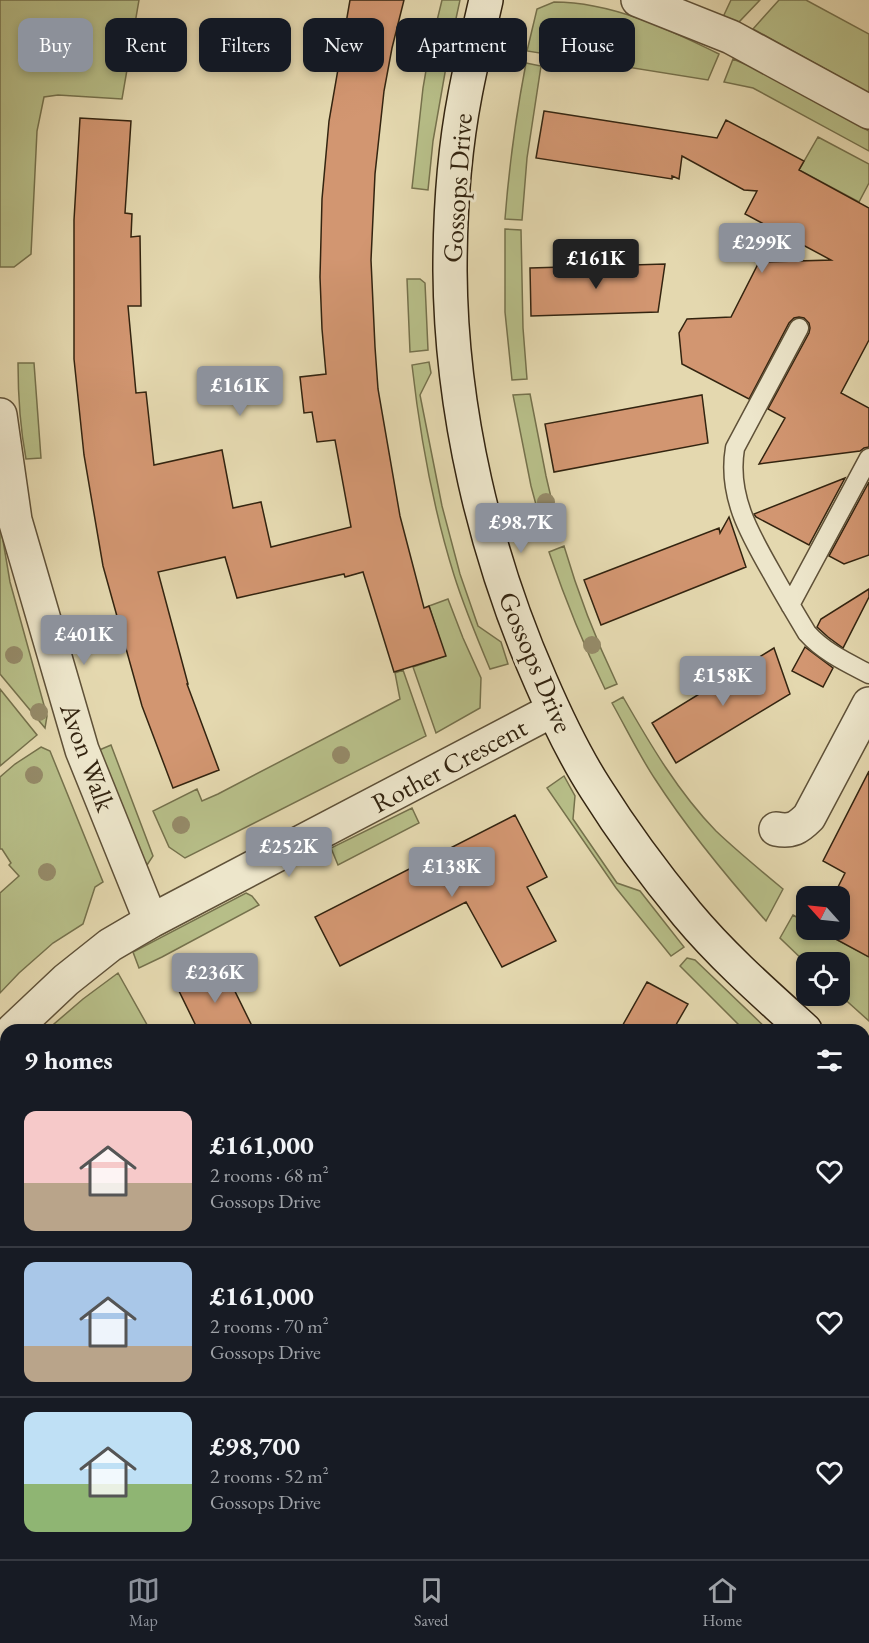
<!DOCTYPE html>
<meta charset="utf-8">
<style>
:root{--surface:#171b24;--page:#242831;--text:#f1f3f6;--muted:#9ea1a6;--line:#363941;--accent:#8c9099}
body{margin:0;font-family:"EB Garamond",serif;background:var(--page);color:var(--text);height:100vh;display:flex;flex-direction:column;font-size:22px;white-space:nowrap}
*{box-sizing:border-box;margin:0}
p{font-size:20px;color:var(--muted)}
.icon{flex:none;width:33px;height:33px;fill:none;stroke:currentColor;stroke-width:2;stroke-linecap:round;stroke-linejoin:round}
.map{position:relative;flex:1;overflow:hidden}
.panel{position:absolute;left:0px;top:1024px;width:870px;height:536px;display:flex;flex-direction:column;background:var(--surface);border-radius:18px 18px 0 0;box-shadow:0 3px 9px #0003}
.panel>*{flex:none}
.guide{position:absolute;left:18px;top:18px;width:834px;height:54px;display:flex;gap:12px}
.needle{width:39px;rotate:297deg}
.tools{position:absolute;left:796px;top:886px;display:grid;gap:12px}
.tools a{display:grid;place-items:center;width:54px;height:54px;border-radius:12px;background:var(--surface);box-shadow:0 3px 9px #0003;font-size:30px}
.price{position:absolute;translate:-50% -51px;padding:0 14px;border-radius:6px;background:var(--accent);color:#fff;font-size:20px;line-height:39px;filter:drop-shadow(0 2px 3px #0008)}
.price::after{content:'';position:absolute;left:50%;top:36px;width:18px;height:14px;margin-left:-9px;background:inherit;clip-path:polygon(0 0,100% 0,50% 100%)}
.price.current{background:#222;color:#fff}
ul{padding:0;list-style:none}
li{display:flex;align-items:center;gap:18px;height:150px;padding:0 24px}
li+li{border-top:2px solid var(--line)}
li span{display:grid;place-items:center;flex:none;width:168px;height:120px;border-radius:12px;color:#555}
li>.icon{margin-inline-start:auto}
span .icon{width:72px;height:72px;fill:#fffc;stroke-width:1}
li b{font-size:26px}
h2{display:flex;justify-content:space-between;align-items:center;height:72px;padding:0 24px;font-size:26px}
.chip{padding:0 21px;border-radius:12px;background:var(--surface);box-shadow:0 3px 9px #0003;font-size:21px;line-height:54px}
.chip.current{background:var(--accent);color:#fff}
.menu{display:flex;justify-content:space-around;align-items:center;height:84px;border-top:2px solid var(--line);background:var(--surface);font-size:16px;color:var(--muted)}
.menu a{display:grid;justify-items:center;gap:3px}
.menu .current{color:var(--accent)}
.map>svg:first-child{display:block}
</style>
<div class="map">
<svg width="869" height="1559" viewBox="0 0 869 1559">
<rect width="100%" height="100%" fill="#e4d8af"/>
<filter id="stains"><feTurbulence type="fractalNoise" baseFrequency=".00333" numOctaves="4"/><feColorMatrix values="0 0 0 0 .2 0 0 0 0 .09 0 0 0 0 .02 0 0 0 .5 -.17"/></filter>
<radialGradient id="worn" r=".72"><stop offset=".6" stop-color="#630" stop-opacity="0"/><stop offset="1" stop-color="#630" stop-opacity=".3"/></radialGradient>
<path fill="#b7be88" stroke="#75714c" stroke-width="1.5" d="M0 0H139L122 99 58 95 44 97 37 131 31 254 14 267H0Z
M442 0H460L452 37 434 33Z
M731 0H760L738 23 723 17Z
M779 0H806L869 34V93L753 29Z
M554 2C612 2 668 29 719 54L708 80 527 51 537 9Z
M430 47 449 50 433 141 428 190 412 188 423 88Z
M733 59 752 67 869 131V151L753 88 724 82Z
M526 63 541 66 527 158 522 220 505 219C509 167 516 115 526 63Z
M818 137 869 164V183L859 202 799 170Z
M505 229 521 230 523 328 527 379 512 380 505 312Z
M407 279H420L425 283 428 350 410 352Z
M429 362 431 373 420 395 442 506 460 574 478 626 501 642 508 664 490 669C477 638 464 607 454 575 433 508 420 436 412 365Z
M18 363H34L41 458 26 459C20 427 18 396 18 363Z
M530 394 546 476 560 536 545 538 531 486 513 395Z
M0 523 10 582 47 716 45 728 0 674Z
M564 546C578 594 595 638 617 684L605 689C583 644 565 599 549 552Z
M448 599 463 638 481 678 480 708 436 733 413 667 445 656 429 606Z
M403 670 426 736 185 858 169 847 153 811 197 789 202 801 218 794 400 699 395 673Z
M0 689 37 735 0 766Z
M623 697C650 744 678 792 716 831 737 851 760 870 783 889L766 921C726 876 688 830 655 779 639 755 626 728 612 703Z
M111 745 153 856 147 865 136 847 97 751Z
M41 747 50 751 103 882 95 887 83 924 53 943 19 973 0 993V893L19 876 9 865 11 863 2 849H0V777L15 764Z
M564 776 575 796 573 819 617 883 640 891 684 947 671 956 616 888 547 788Z
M412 808 419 823 338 865 331 848Z
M246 893 252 896 259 905 162 957 139 968 133 952Z
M793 915 807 923V930H819L869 957V1021L840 995V963L807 964 780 938Z
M687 958 695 960 768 1030H744L680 966Z
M118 973 150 1030H47L83 999Z"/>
<path fill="#d29671" stroke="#332410" stroke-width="1.5" d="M350 0H404L392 48 384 91 375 174 371 260 375 347 378 389 400 516 424 608 429 606 446 656 394 672 363 572 345 577 344 574 237 598 225 557 158 572 188 684H187L219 770 173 788 142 706 103 566 84 455 74 359V220L80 118 131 121 125 213 132 214 131 237 140 236 141 306H128L136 393 146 392 154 465 222 450 233 508 261 502 271 547 351 527 335 440 317 442 312 412 304 413 300 377 326 374 322 329 320 277 322 199 329 121Z
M544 111 717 138 726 120 804 161 799 170 869 208V340L841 393 869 408V447L864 448 860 451 759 464 785 418 768 409 809 333 810 328 809 323 804 318 799 317 794 318 789 323 749 399 682 364 679 333 687 319 731 317 759 262 831 260 745 214 757 191 744 190 682 156 679 179 672 176V179L536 158Z
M665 264 658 312 531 316 530 268Z
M702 395 708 443 554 472 545 424Z
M845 478 809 545 756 517 754 514Z
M869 482V555L844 564 829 556Z
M729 517 746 567 601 625 584 580 719 528 720 533Z
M869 589V597L843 648 828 637 817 627 821 619Z
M805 647 833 668 823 687 792 671Z
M774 648 790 694 676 763 652 723Z
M869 771V957L819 930H840V897H833L845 873 823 861Z
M515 815 547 877 527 887 556 941 502 967 466 902 340 966 315 917Z
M223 967 254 1030H198L178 989Z
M647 982 688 1004 673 1030H620Z"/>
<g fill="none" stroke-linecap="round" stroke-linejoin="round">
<g stroke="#5f5138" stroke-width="21">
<path id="lane" d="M799 328 735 448C727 495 749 533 772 573 783 593 795 613 807 633 824 652 846 662 869 674
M790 605 869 458
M864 1474 869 1477"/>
</g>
<g stroke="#5f5138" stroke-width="36">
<path id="street" d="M638 0 731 37 869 112
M0 415 15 520 82 750 151 921
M776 829C792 832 798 828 809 817L869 704
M13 1030 66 980 110 945 151 921 553 710
M0 1077 6 1081
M864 1334 869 1324
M241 1559 243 1554
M752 1559 754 1554"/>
</g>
<g stroke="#332410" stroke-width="36">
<path id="secondary" d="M486 0C479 31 471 63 465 95 454 152 450 213 450 271 451 411 485 555 541 682 557 719 574 755 596 789 623 832 654 874 687 914 722 956 764 993 805 1030
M864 1080 869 1083"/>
</g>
<use href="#lane" stroke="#ede6cb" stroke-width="18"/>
<use href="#street" stroke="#ede6cb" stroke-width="33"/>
<use href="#secondary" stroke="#ede6cb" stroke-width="33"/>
</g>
<g fill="#958a68">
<circle cx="605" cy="51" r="9"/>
<circle cx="546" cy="502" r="9"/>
<circle cx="592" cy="645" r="9"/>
<circle cx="14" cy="655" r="9"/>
<circle cx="39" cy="712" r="9"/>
<circle cx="341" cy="755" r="9"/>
<circle cx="34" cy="775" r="9"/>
<circle cx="181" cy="825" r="9"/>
<circle cx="47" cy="872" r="9"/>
</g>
<g text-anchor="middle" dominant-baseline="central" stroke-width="6" stroke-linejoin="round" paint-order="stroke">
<g font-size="27" fill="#332410" stroke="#ede6cb">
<text transform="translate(457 188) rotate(-86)">Gossops Drive</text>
<text transform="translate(536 662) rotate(67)">Gossops Drive</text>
<text transform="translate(88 757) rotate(70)">Avon Walk</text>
<text transform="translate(449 765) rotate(-28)">Rother Crescent</text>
</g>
</g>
<rect width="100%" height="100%" filter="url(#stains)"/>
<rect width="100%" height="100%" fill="url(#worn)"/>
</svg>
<div class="tools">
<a><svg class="needle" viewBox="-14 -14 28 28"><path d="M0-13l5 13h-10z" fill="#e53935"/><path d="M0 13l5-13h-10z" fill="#9ea1a6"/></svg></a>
<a><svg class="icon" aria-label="locate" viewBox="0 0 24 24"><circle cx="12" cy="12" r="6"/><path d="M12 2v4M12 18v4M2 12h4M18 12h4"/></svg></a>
</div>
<b class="price" style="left:762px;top:274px">£299K</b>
<b class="price current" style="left:596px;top:290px">£161K</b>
<b class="price" style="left:240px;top:417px">£161K</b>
<b class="price" style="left:521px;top:554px">£98.7K</b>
<b class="price" style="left:84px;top:666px">£401K</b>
<b class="price" style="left:723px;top:707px">£158K</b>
<b class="price" style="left:289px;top:878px">£252K</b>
<b class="price" style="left:452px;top:898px">£138K</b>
<b class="price" style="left:215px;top:1004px">£236K</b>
<div class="guide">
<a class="chip current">Buy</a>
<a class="chip">Rent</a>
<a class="chip">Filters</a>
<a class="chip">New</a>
<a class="chip">Apartment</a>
<a class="chip">House</a>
</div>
<section class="panel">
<h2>9 homes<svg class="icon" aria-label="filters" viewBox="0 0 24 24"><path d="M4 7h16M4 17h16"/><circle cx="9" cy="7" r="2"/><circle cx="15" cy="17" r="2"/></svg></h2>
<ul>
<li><span style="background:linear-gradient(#f6c9c9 60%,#b9a48a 0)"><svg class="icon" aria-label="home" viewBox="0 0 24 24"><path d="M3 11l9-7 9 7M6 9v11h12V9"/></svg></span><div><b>£161,000</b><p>2 rooms · 68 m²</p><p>Gossops Drive</p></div><svg class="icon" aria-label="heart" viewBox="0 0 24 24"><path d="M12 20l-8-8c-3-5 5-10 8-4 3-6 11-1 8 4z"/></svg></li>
<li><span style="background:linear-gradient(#a9c7e8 70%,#b9a48a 0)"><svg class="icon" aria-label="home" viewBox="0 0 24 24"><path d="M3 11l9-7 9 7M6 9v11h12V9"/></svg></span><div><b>£161,000</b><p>2 rooms · 70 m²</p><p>Gossops Drive</p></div><svg class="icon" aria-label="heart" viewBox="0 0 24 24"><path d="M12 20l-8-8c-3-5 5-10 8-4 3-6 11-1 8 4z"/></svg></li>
<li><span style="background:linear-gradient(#bfe0f5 60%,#8fb573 0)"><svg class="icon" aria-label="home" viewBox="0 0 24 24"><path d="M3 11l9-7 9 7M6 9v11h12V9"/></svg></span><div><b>£98,700</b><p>2 rooms · 52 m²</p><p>Gossops Drive</p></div><svg class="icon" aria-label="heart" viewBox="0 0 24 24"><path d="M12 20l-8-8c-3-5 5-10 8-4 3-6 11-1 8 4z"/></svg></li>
</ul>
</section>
</div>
<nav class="menu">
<a class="current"><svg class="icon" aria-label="map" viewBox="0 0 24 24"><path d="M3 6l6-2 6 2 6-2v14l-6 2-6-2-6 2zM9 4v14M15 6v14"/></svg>Map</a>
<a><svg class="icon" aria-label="saved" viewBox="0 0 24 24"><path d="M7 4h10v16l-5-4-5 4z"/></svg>Saved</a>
<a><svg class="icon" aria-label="home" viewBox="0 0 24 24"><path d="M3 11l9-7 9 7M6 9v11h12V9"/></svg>Home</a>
</nav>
